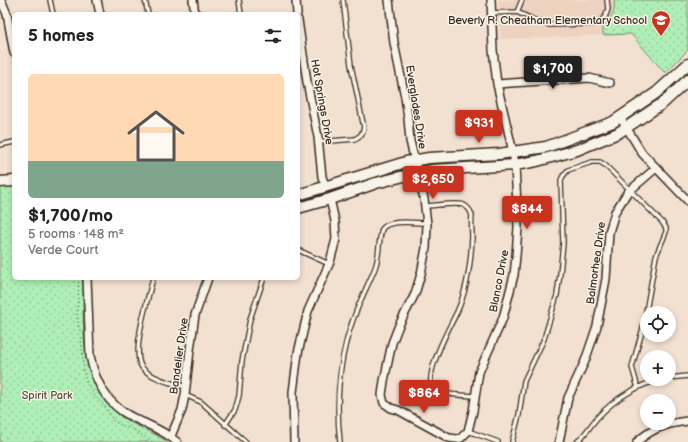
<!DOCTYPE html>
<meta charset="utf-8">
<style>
:root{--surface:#fff;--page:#f6f6f6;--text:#222;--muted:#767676;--line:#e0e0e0;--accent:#c8321e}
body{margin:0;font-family:"Balsamiq Sans",sans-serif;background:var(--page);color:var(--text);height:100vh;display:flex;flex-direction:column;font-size:15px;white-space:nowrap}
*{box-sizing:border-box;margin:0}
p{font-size:13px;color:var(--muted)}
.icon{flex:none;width:22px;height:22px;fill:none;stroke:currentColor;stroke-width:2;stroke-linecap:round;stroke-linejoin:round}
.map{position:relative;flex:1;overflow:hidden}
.side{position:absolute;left:12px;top:12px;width:288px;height:268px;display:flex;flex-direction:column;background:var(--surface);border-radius:6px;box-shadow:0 2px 6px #0003}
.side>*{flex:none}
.fabs{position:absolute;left:640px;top:306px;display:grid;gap:8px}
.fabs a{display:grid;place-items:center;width:36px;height:36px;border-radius:50%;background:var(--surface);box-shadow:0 2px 6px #0003;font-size:20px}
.price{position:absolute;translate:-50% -34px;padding:0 9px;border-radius:4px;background:var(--accent);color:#fff;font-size:13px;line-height:26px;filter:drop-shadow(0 1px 2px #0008)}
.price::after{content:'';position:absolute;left:50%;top:24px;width:12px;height:9px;margin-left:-6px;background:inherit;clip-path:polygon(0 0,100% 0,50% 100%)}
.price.selected{background:#222;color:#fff}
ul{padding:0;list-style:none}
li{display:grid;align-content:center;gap:8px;height:212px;padding:0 16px}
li+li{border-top:1px solid var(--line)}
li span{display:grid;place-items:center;height:124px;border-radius:6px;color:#555}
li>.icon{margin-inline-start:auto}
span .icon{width:72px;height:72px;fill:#fffc;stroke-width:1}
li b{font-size:17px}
h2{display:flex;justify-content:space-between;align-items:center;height:48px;padding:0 16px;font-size:17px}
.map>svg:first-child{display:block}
</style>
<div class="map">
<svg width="688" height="442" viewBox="0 0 688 442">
<defs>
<pattern id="park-dots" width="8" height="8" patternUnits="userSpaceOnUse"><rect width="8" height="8" fill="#afeeb6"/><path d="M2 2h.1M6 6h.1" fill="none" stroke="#97cc9c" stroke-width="1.8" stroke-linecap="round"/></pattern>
</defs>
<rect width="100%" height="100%" fill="#f2e0d0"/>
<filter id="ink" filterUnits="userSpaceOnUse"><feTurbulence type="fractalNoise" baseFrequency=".025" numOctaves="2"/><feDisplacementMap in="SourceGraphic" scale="8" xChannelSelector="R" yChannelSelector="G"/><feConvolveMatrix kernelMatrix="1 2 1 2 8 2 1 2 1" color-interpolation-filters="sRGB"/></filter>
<g filter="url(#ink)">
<path fill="#eed2c0" d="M498 0H688V50L665 73 631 34 501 39Z"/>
<path fill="url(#park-dots)" stroke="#758c6a" d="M614 0H688V50L665 73 631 34 603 35V27C610 19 616 12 614 0Z
M14 186V278H83C84 328 77 383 122 417 136 427 153 432 168 442H0V187Z"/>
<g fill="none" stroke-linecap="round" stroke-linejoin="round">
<g stroke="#3b2a1e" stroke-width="6">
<path id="lane" d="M50 0 53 14
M145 0 148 14
M239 0 241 14
M517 12 522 0
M492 13 517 12 532 19 549 25 590 24 597 23 603 19 606 15 608 9 607 0
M318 142 355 139 361 135 364 128 351 65 343 0
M0 145 14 142
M425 206C434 206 457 202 464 205 469 208 471 211 472 216 471 223 472 230 472 237 471 262 467 290 457 312 450 326 425 372 432 386 437 396 465 395 475 396
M298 250 329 264
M153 278C148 299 133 345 140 364 145 377 174 384 186 387
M669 378 688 376
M185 395 201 402 246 442
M225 425 235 410 239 396 242 361 250 319 264 278
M468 431 498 442
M340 442C335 397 340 349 358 307 363 294 370 281 375 268 380 255 378 241 382 229 389 219 415 223 427 223
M512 442 519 415 524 381 544 339 557 295 560 274 563 243 561 180 563 176 568 170 592 162H600L605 165 662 222 666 228V232L656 256 643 328 632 367 638 388
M577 442C584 436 591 425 597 418 614 399 640 383 664 379"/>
</g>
<g stroke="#3b2a1e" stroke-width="10">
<path id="street" d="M1 0 7 14 14 53
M97 0 100 14
M193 0 195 14
M296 0 297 14
M389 0 394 43 405 97 408 118 410 141 424 199 427 224 426 248 421 274 415 294 399 325 392 343 384 381 382 395 384 403 391 408 398 410 449 438 457 439 461 438 468 431 473 411 479 372 503 318 514 275 516 256 518 227 515 165 513 152 497 84 493 50 491 0
M298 20 307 82 318 137 322 177 326 187
M497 84 589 78 610 83
M620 117 642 153 688 201
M87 278 90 356C95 381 107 404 130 416 147 425 162 429 177 442
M171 436 182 410 185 395 190 350 195 315 208 278
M294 442 293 392 298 353 308 311 330 262 336 239 335 221 330 199
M559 442 568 398 585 361 597 326 606 279 609 232 613 219 615 212 627 193 656 168
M637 442C652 428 668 423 688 421"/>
</g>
<g stroke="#3b2a1e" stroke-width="13">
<path id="secondary" d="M0 182 14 181
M298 195 406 162 429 158 499 154 546 147 557 143 613 122 656 93 688 64
M298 208 330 199 376 183 408 175 433 170 515 165 537 161 577 150 618 133 663 103 688 80"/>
</g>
<path stroke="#3b2a1e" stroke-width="1" stroke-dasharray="1 3" stroke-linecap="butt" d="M79 278 77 317 81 336 84 374 87 384 95 396 104 405 114 422 134 430 152 442"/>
<use href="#lane" stroke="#f7f3e8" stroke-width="3.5"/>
<use href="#street" stroke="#f7f3e8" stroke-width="7"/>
<use href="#secondary" stroke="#f7f3e8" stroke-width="10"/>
</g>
</g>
<defs>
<g id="school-pin" transform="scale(1)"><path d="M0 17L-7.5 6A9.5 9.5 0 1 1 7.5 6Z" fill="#c8321e" stroke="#f7f3e8"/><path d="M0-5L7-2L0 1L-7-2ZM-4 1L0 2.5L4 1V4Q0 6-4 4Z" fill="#fff"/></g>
</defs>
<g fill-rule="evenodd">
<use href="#school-pin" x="661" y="20"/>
</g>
<g text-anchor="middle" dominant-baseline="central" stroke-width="3" stroke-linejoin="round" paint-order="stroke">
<g font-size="11" fill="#3b2a1e" stroke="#f7f3e8" text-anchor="end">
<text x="647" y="20">Beverly R. Cheatham Elementary School</text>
</g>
<g font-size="11" fill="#3b2a1e" stroke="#f7f3e8">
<text transform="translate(322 102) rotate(80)">Hot Springs Drive</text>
<text transform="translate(416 107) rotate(81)">Everglades Drive</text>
<text transform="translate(596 263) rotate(-82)">Balmorhea Drive</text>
<text transform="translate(499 281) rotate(-79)">Blanco Drive</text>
<text transform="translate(179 356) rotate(-82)">Bandelier Drive</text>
</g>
<g font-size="11" fill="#52513c" stroke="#f7f3e8">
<text x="47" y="395">Spirit Park</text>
</g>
</g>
</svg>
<div class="fabs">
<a><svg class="icon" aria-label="locate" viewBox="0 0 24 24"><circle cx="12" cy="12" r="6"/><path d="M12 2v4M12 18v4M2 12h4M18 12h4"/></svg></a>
<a>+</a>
<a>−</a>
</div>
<b class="price selected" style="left:553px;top:90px">$1,700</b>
<b class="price" style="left:479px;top:144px">$931</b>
<b class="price" style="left:433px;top:200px">$2,650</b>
<b class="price" style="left:527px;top:230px">$844</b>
<b class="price" style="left:424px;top:414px">$864</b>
<section class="side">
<h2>5 homes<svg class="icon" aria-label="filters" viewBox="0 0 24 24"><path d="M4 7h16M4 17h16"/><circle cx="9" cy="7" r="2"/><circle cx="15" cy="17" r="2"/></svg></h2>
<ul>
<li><span style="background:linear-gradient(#ffd9b3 70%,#7fa58c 0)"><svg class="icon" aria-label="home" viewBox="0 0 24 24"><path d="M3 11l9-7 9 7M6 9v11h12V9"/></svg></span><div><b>$1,700/mo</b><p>5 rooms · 148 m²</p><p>Verde Court</p></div></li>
</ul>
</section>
</div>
